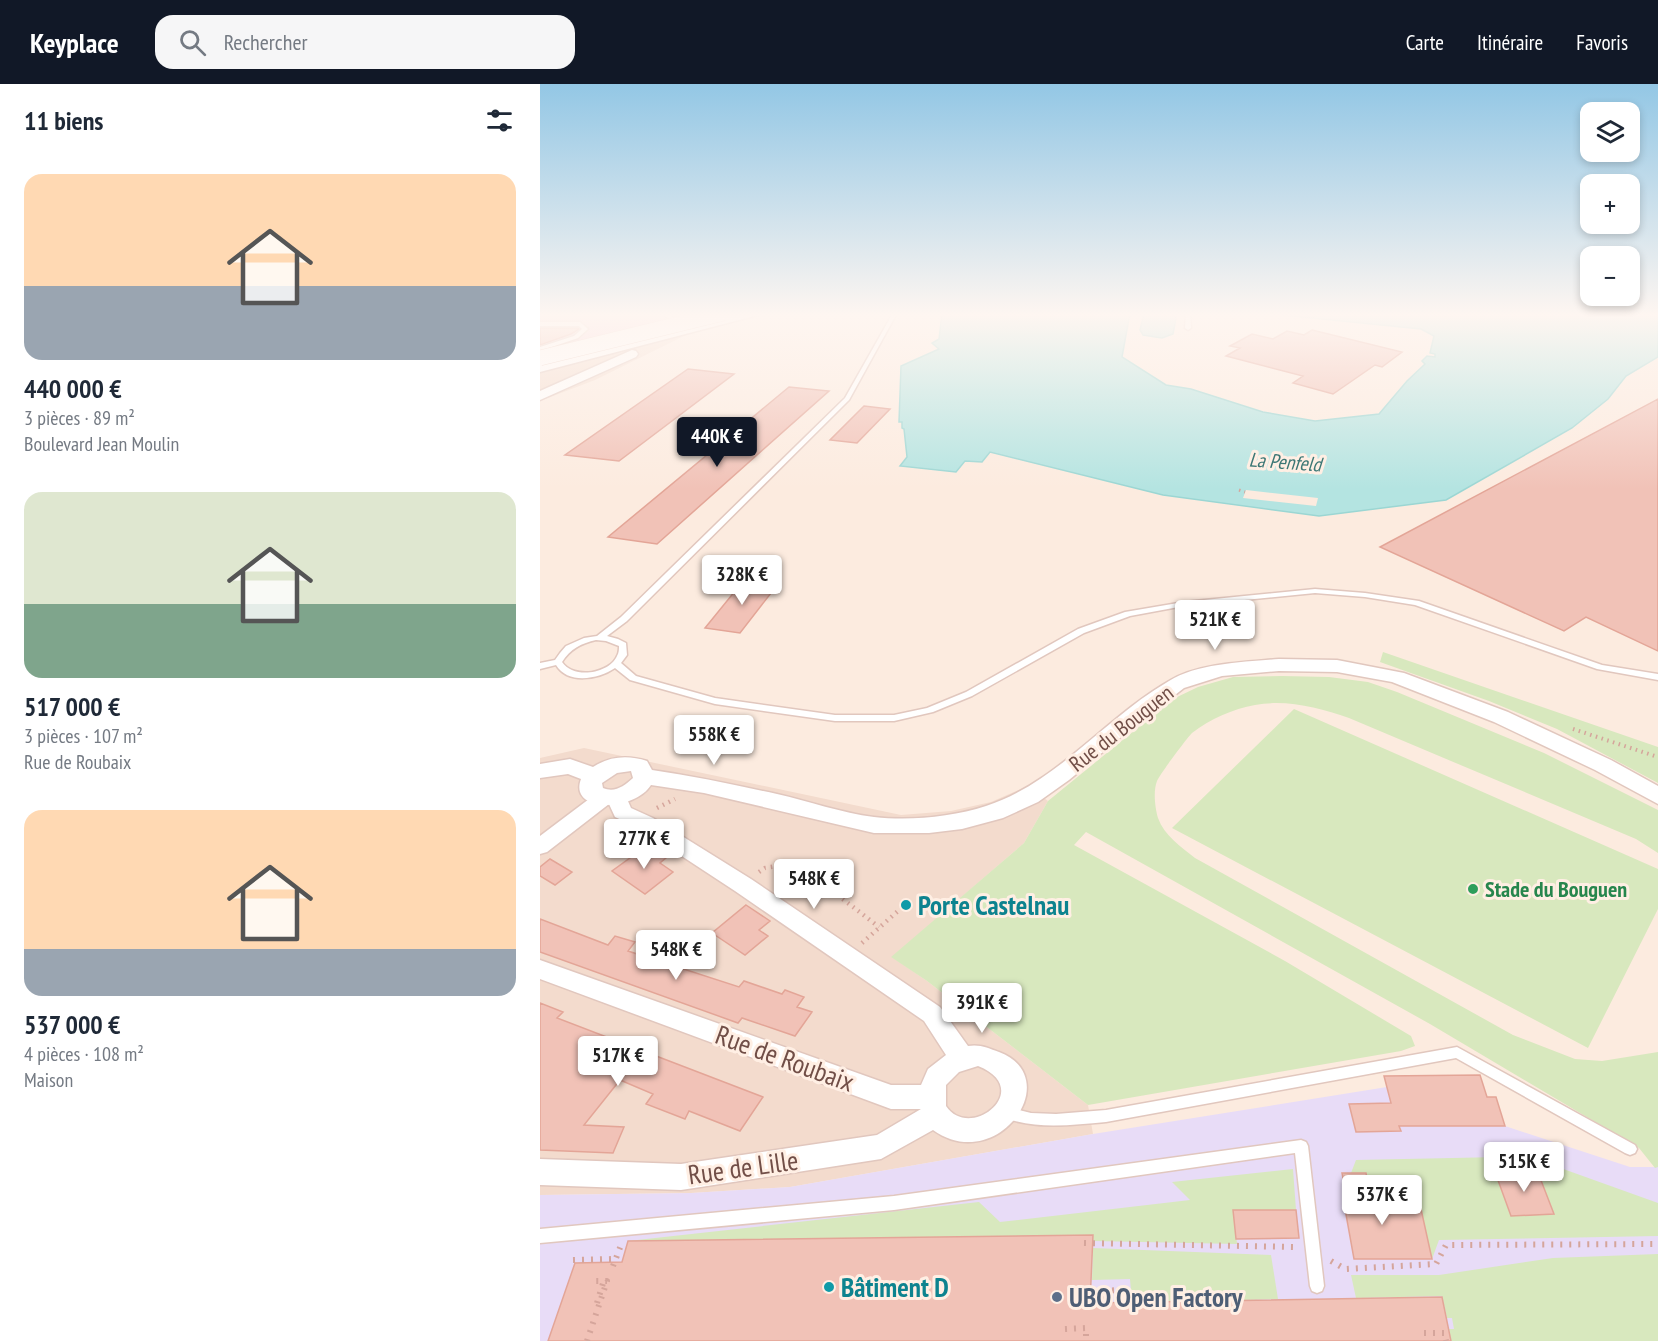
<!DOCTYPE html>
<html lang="fr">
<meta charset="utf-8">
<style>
:root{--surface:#fff;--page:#f6f6f7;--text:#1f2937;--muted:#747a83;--accent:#111827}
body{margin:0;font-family:"PT Sans Narrow",sans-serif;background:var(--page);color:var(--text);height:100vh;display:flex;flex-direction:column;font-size:22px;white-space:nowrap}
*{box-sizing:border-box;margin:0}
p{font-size:20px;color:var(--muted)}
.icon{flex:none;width:33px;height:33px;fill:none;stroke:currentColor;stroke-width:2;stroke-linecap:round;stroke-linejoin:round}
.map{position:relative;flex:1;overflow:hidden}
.sheet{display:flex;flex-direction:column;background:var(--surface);width:540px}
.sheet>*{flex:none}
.buttons{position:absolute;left:1040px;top:18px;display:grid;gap:12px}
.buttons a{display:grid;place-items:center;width:60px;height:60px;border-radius:12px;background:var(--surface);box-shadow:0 3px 9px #0003;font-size:30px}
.price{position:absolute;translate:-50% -51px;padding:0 14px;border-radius:6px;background:#fff;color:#222;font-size:20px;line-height:39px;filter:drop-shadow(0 2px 3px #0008)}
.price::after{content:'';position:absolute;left:50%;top:36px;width:18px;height:14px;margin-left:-9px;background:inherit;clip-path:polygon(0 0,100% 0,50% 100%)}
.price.current{background:var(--accent);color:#fff}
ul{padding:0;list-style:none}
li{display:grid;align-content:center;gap:12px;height:318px;padding:0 24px}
li span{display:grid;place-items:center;height:186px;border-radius:18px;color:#555}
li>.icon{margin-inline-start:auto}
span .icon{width:108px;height:108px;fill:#fffc;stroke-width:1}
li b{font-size:26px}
h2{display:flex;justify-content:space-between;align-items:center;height:72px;padding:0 24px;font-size:26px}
header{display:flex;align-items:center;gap:36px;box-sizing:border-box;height:84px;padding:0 30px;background:var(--accent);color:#fff}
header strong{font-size:28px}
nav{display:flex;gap:33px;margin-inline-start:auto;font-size:21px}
.search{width:420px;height:54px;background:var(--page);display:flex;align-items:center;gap:15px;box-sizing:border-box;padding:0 21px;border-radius:18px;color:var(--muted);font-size:22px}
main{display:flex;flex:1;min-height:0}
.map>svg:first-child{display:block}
</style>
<header>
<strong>Keyplace</strong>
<div class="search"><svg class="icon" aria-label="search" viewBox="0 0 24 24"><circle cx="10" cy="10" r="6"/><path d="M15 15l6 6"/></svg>Rechercher</div>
<nav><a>Carte</a><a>Itinéraire</a><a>Favoris</a></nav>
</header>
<main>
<section class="sheet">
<h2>11 biens<svg class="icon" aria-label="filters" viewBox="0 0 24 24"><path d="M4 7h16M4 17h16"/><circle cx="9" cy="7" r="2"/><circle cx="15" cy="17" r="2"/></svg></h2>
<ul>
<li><span style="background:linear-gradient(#ffd9b3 60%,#9aa5b1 0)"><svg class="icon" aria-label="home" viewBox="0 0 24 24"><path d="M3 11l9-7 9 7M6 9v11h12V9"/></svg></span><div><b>440 000 €</b><p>3 pièces · 89 m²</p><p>Boulevard Jean Moulin</p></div></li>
<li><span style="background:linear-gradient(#dfe7d0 60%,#7fa58c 0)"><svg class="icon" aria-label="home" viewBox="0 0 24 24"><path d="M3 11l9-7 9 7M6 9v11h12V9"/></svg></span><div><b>517 000 €</b><p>3 pièces · 107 m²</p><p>Rue de Roubaix</p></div></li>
<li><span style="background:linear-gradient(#ffd9b3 75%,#9aa5b1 0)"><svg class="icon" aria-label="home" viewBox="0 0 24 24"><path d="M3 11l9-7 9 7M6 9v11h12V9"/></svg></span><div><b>537 000 €</b><p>4 pièces · 108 m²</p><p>Maison</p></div></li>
</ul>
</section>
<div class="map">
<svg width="1118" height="1257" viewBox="0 0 1118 1257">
<rect width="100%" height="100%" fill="#fcebdf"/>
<path fill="#f3dbcd" d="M165 229H232L148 250 55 296 0 317V270Z
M44 664 361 731 411 727 451 718 488 702 508 717 484 759 352 873 387 897 548 1021 553 1050 250 1103 151 1109 0 1111V674Z"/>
<path fill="#e8dcf7" d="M847 1003 849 1014H862L869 1042H965L1090 1083H1118V1257H0V1111L151 1109 250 1103 553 1050Z"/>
<path fill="#f9d2df" d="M0 229H165L0 270Z"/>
<path fill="#d8e8be" d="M843 568 1118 663V699L1017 645 949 617 840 578Z
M742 592 789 593 828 598 857 608 1004 669 1118 726V769L1096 755 809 634C779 624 747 615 715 621 693 625 670 635 652 649 647 654 620 690 617 697 613 707 615 724 618 734 624 751 641 763 655 774L973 951 1035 975 1062 977 1118 968V1083L1115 1084 1099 1064 890 940 546 748 534 761 745 877 871 952 875 962 861 967 548 1021 387 897 351 873 484 759 508 717 633 615 658 603 693 593Z
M754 625 1118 785V825L1048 964 632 744Z
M960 1073 1001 1077 1118 1119V1152L899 1156 892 1175 881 1126 805 1125 808 1117 831 1116 826 1089H811L816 1076Z
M753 1085 756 1126H694L697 1160 553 1157V1151H551L88 1157 439 1118 460 1138 650 1116 632 1098Z
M553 1164 731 1171 738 1215 592 1219 590 1195 552 1196Z
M1118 1170V1257H911L909 1245H914L912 1234H907L902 1212 816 1214 811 1191H899L1013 1174Z"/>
<path fill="#b4e4e1" stroke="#9bd6d3" stroke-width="1.5" d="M402 229H590L582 273 626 301 651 305 723 328 775 337 839 330 867 297 885 280 882 277 887 272 895 273V270L890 269 894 252 881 245 723 229H856L905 232 926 229H1118V273L1086 292 1068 315 1032 344 906 416 779 432 623 411 450 368 442 378 425 377 416 388 360 382 367 373 364 345 362 344V338H359L361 282 399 265 392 259 399 255Z
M604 229H637L633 250 622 254 603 251 600 246Z"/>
<path fill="#fcebdf" d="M706 406 778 414 776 422 703 414Z"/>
<path fill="#f1c2b7" stroke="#e3a597" stroke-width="1.5" d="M0 244H38L39 245 31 250 0 261Z
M772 246 862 268 842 283 835 281 793 310 753 299 763 292 686 272 700 264 690 262 712 250 733 255 747 247 764 251Z
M148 285 194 290 79 377 25 371Z
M249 303 289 307 117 460 68 453Z
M1118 315V567L1046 533 1024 547 840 463Z
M324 322 350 325 317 359 290 356Z
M204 496 238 500 200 549 165 544Z
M108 761 127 773 120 779 133 788 105 810 72 787Z
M10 775 32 788 15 801 0 792V783Z
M206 821 230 837 219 846 228 852 205 871 172 849Z
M0 835 68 861 75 852 95 858 88 867 199 903 204 897 242 910 245 906 264 913 257 923 272 928 255 952 202 934 198 939 0 868Z
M0 919 23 928 17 934 223 1013 200 1047 149 1027 145 1035 106 1020 113 1010 80 996 44 1041 84 1043 73 1069 0 1066Z
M940 991 947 1013H956L965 1042H859L861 1047 816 1048 809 1020 851 1019 844 992Z
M997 1086 1014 1130 971 1132 955 1088Z
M802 1089H826L833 1125H881L892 1175H814L805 1125H809Z
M693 1126H756L759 1154 696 1155Z
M553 1151 550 1219 902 1213 911 1257H8L35 1179 82 1178 88 1157Z"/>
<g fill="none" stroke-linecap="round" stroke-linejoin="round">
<g stroke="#e1c7be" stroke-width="3">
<path id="service" d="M122 229H127L142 241 137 242Z
M353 229H357L309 316 87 537 67 552 78 555 86 559 87 571 81 579 96 592 175 614 295 631H354L387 624 426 608 538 545 585 528 644 518 775 505 825 509 879 517 1062 581 1118 590V596L1057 585 875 521 825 513 775 509 644 522 590 532 544 549 432 612 393 628 354 637H295L175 620 90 596 75 584C59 595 28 601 16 581L0 585V579L15 576 20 569 26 562 44 554 57 552 81 533 305 314ZM56 556 66 557 79 562C79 565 79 569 77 572 70 589 34 596 22 578 30 565 42 559 56 556Z
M646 229H650L651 244 648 246 645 244Z
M0 238H40L48 245 38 254 0 267V263L34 252 42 245 39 242H0Z
M917 963 1095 1061 1097 1065 1095 1069 1090 1071 1085 1069 916 974 566 1038C531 1041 496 1046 462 1033L460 1029 462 1025 467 1023 491 1029 516 1030 566 1026Z
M761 1056 766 1058 768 1062 784 1202 782 1207 777 1209 772 1207 770 1202 755 1069 354 1126 0 1159V1145L354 1112Z"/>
</g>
<g stroke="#e1c7be" stroke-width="3">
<path id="minor" d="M77 706 84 708 91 724 113 734 211 795 400 923 428 962C440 960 448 964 459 968 527 994 457 1092 393 1046L341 1075 141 1106 0 1101V1075L141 1080 337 1051 381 1025H351L0 895V876L351 1001H381L388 985 406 971 384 937 195 807 99 744 75 733 69 720 7 768 0 770V752L57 709ZM438 982C496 1005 430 1058 406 1022V1001L419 988Z"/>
</g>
<g stroke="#e1c7be" stroke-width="3">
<path id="tertiary" d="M201 229H220L218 231 0 288V280Z
M92 266 96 267 98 270 96 273 0 316V307Z
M739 575 797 576 864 589 968 628 1071 676 1118 702V720L1055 686 954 638 852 598 797 588 739 587 682 592 644 604 582 652 529 696 498 718 463 734 422 745 389 749H334L164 709 111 701C94 728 28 729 41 695L28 690 0 694V680L30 675 53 683C70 672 88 671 107 677L112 686C154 692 195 701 237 710 268 717 302 729 334 733 370 737 412 733 446 722 517 699 565 634 629 597 658 579 705 578 739 575ZM91 687 93 694C84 702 75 709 63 704L62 699 77 689Z"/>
</g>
<path stroke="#d5a59b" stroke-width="3" stroke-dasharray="1.5 4" stroke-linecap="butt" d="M699 406 705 408"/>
<path stroke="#d5a59b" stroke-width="4" stroke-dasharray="1.5 4.5" stroke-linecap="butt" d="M1033 645 1118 673"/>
<path stroke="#d5a59b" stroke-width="4.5" stroke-dasharray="1.5 5" stroke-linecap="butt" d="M117 724 135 715
M219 788 225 784 256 779 339 843
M322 859 358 827"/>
<path stroke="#d5a59b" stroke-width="6" stroke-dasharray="2 7" stroke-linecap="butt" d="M544 1159 757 1163
M33 1176 76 1175
M791 1177 805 1185 896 1180 906 1161 1118 1160
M73 1182 81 1161
M544 1215H586V1206L551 1207
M57 1219 64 1196H62
M525 1245 546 1244V1257
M884 1249H904L906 1257
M47 1257 67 1197H55"/>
<use href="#service" fill="#fff" fill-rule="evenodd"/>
<use href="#minor" fill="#fff" fill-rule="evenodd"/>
<use href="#tertiary" fill="#fff" fill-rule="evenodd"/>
<g stroke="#e6c7bb" stroke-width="16" stroke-linecap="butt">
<path id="secondary-bridge" d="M0 274 184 229"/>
</g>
<use href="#secondary-bridge" stroke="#fff" stroke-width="15"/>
</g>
<linearGradient id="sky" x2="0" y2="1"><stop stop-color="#93c7e5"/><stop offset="0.57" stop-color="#fef6f1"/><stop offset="1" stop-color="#fef6f1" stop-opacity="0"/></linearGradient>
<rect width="1118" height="405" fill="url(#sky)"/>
<circle fill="#2e9e5b" stroke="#ffefe4" stroke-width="2" cx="933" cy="805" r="6"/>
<g fill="#0f9aa8" stroke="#ffefe4" stroke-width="2">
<circle cx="366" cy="821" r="6"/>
<circle cx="289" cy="1203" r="6"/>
</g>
<circle fill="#5c6f8a" stroke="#ffefe4" stroke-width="2" cx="517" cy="1213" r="6"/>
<g text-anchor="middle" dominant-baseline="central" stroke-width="6" stroke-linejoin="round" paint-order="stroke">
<g font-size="20" font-style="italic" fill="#3c7775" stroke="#ffefe4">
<text transform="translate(745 378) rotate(4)">La Penfeld</text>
</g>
<g font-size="22" fill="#714e47" stroke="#ffefe4">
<text transform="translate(581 644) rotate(-38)">Rue du Bouguen</text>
</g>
<g font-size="22" font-weight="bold" fill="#27864d" stroke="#ffefe4" text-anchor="start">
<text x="945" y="805">Stade du Bouguen</text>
</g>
<g font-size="27" font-weight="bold" fill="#0d838f" stroke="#ffefe4" text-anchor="start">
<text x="378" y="821">Porte Castelnau</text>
<text x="301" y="1203">Bâtiment D</text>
</g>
<g font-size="27" fill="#714e47" stroke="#ffefe4">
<text transform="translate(245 974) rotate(20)">Rue de Roubaix</text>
<text transform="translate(203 1083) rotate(-8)">Rue de Lille</text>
</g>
<g font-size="27" font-weight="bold" fill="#4e5e75" stroke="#ffefe4" text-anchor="start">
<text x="529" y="1213">UBO Open Factory</text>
</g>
</g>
</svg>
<div class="buttons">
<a><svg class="icon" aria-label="layers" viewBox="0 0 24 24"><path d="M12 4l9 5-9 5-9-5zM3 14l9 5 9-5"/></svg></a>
<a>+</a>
<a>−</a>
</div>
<b class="price current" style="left:177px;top:384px">440K €</b>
<b class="price" style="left:202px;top:522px">328K €</b>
<b class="price" style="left:675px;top:567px">521K €</b>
<b class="price" style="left:174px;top:682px">558K €</b>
<b class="price" style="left:104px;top:786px">277K €</b>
<b class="price" style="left:274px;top:826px">548K €</b>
<b class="price" style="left:136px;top:897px">548K €</b>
<b class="price" style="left:442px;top:950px">391K €</b>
<b class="price" style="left:78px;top:1003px">517K €</b>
<b class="price" style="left:984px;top:1109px">515K €</b>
<b class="price" style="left:842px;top:1142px">537K €</b>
</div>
</main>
